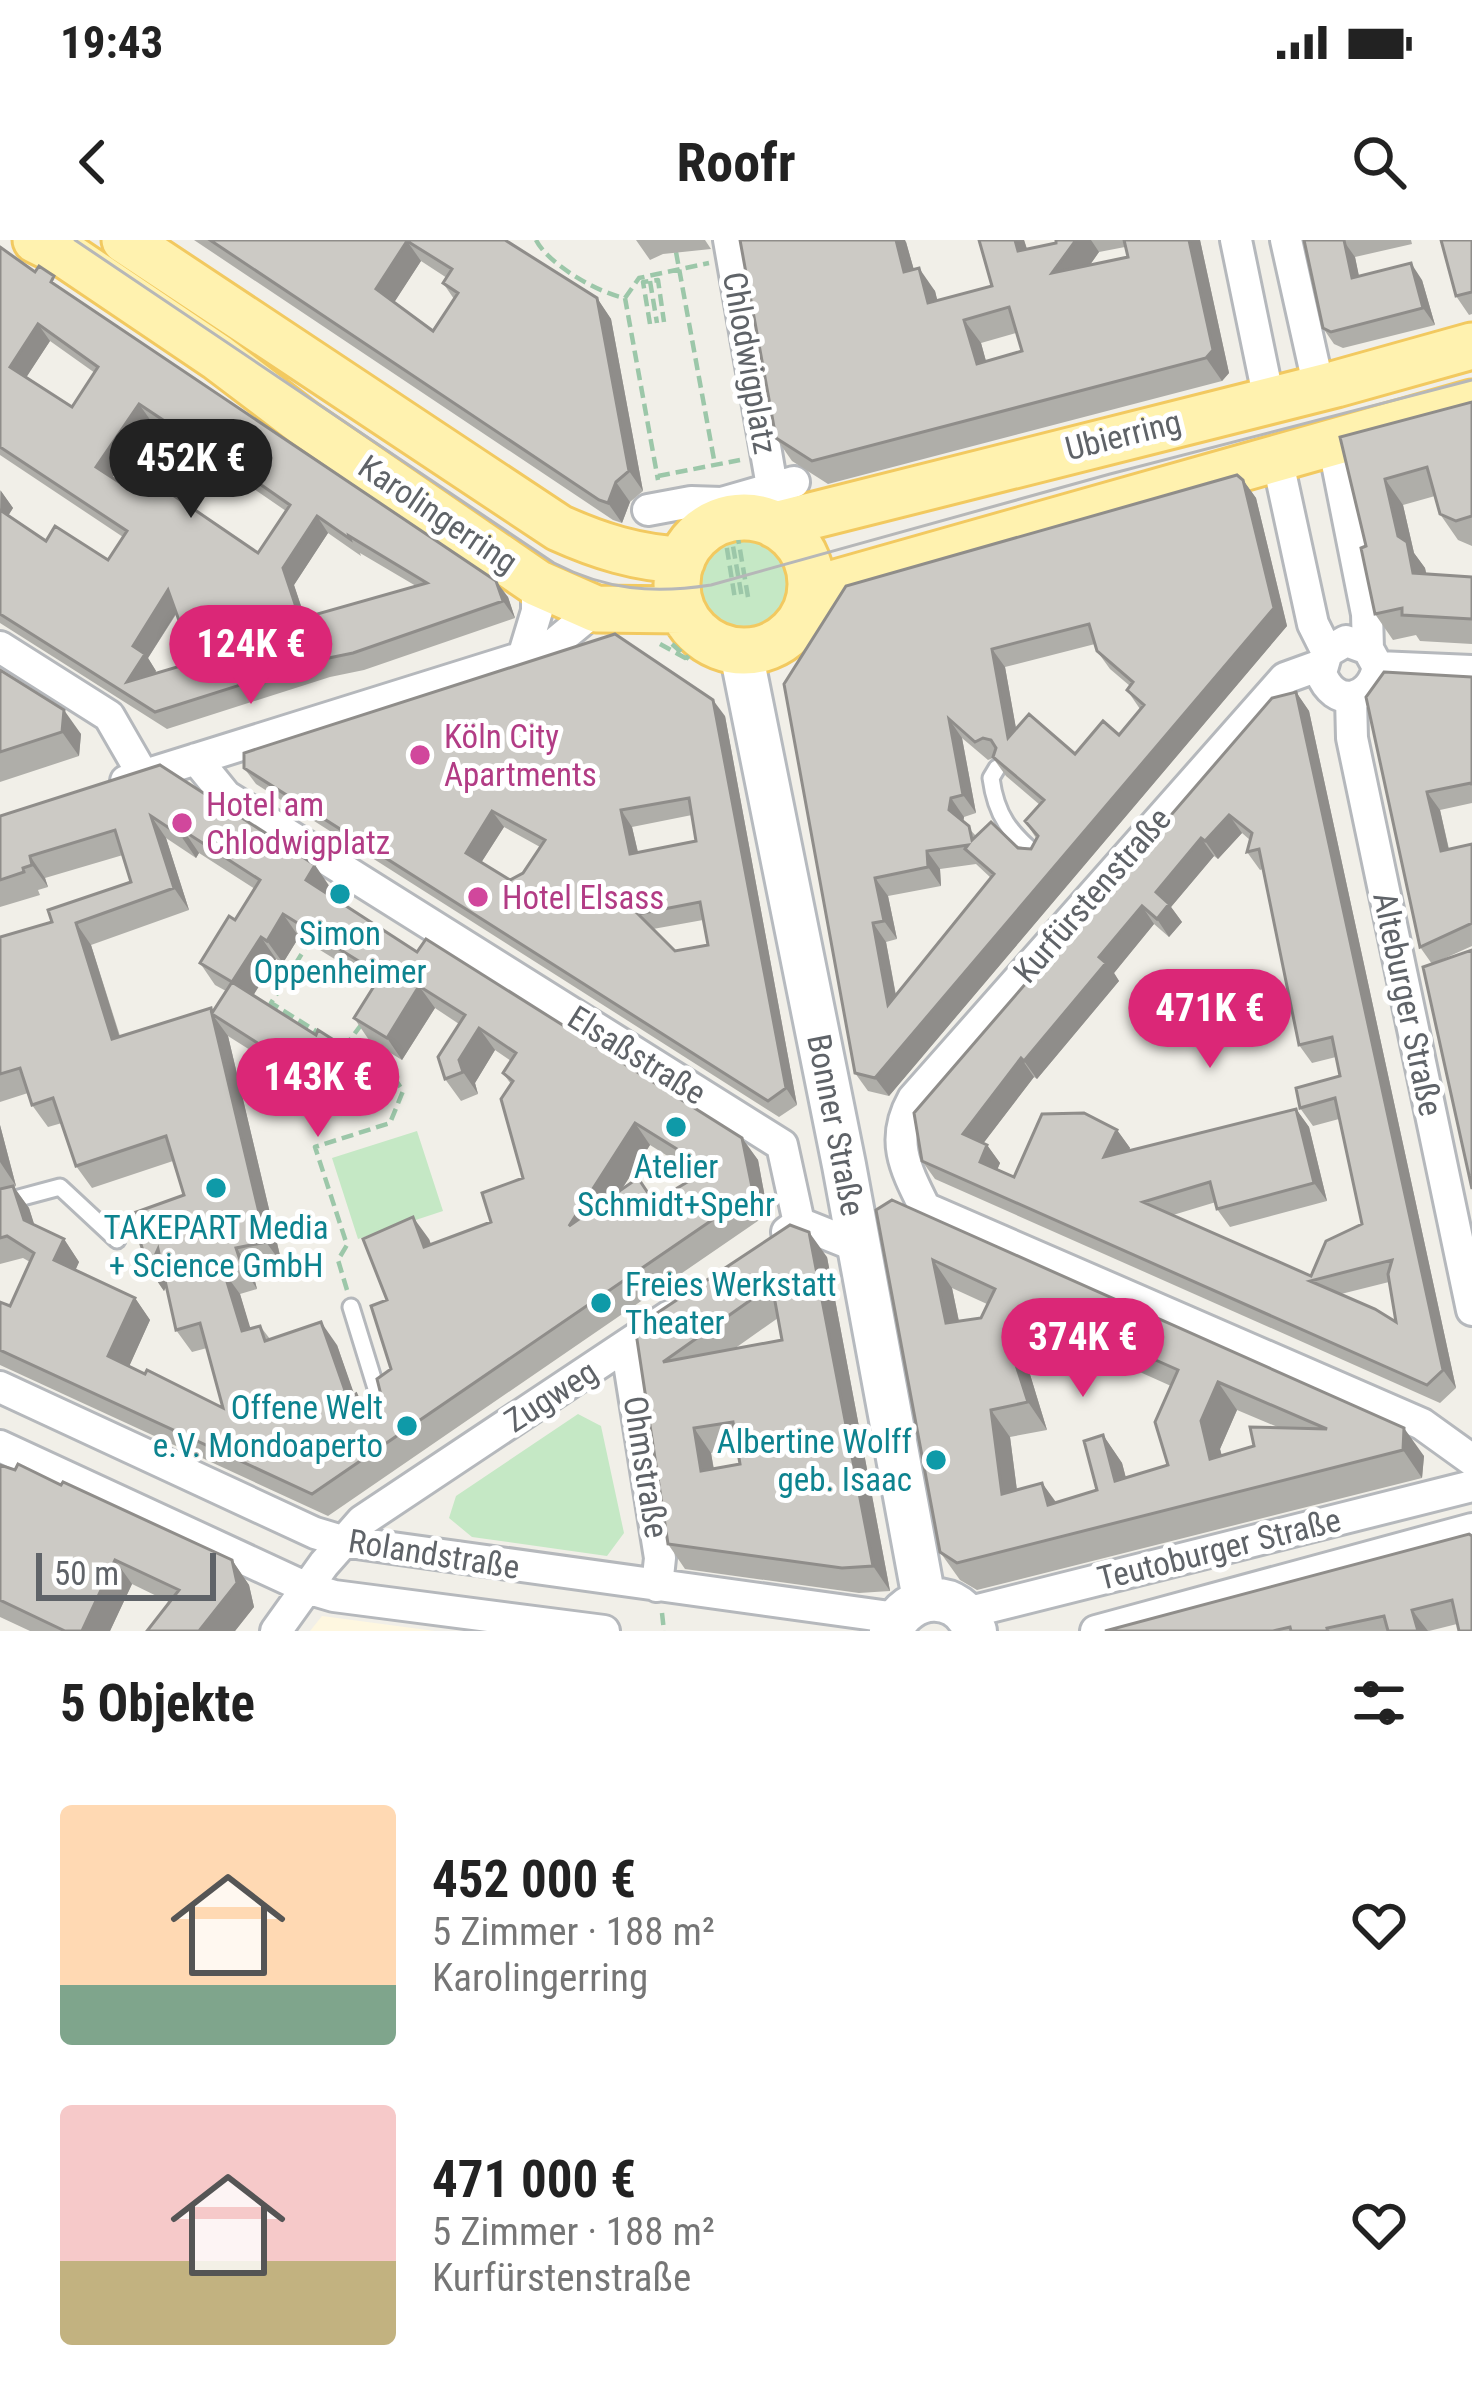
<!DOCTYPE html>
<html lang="de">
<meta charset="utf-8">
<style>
:root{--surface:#fff;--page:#f6f6f6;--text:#222;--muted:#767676;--accent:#db2777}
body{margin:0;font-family:"Roboto Condensed",sans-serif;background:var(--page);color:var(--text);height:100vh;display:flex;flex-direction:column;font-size:45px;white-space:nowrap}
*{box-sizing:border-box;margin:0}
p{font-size:39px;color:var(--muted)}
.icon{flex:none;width:66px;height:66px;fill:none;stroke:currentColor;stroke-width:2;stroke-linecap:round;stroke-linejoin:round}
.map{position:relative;height:1391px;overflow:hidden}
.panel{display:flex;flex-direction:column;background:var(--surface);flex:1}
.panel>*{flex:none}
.scale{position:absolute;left:36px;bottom:30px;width:180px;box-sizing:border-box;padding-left:12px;border:6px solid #5f6368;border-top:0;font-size:33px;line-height:42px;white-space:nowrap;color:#5f6368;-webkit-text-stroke:9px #fff;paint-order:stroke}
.price{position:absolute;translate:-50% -102px;padding:0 27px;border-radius:42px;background:var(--accent);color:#fff;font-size:39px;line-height:78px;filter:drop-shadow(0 3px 6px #0008)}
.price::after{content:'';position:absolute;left:50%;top:72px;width:36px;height:27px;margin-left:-18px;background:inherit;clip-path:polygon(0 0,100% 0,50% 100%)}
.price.on{background:#222;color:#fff}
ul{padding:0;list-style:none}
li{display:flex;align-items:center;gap:36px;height:300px;padding:0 60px}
li span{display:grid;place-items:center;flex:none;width:336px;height:240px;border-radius:12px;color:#555}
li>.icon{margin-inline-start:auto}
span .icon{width:144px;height:144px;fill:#fffc;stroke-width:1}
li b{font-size:51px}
h2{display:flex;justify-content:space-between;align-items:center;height:144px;padding:0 60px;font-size:51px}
.status{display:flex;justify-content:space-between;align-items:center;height:84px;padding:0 60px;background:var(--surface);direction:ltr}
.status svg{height:33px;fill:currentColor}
header{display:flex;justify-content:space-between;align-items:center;height:156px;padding:0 60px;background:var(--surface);font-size:54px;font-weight:700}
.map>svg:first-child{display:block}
</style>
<div class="status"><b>19:43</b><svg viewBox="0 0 49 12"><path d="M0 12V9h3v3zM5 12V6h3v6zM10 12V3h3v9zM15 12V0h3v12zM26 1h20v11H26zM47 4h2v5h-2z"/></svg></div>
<header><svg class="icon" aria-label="back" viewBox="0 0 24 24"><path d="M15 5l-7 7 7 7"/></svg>Roofr<svg class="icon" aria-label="search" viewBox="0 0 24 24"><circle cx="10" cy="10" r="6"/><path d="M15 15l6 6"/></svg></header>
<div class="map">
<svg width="1472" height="1391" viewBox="0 0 1472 1391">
<rect width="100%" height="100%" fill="#f1efe8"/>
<path fill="#fef7e0" d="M322 1376 435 1391H310Z"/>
<path fill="#c5e8c5" d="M691 344a52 52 0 1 1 104 0a52 52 0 1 1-104 0Z
M417 891 443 971 358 999 332 918Z
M578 1174 601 1186 624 1293 607 1316 472 1297 449 1278 456 1256Z"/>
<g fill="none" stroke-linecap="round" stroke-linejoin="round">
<g stroke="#b5b8bc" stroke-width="21">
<path id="lane" d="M997 528 991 538C996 576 1010 593 1039 617
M0 963 60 947 117 1000
M351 1067 387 1184"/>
</g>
<g stroke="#b5b8bc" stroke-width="36">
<path id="street" d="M729 0 773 252 762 279
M1236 0 1269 160
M1286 0 1319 148
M1333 203 1367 374 1368 409 1378 427C1371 462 1334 469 1321 433L1327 412 1346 401 1368 409
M1277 218 1313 384 1327 412
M648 270 691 262 722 263 794 242
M0 407 109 476 143 535
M523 417 537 371V343
M1321 425 1285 438 913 859C890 900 905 928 925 968L1422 1184 1472 1220
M1378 427 1472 431
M1351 458 1352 498 1472 1070
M196 519 226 556 782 905 799 983
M126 541 523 417 555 403 596 369
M787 992 799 983 859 1007
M619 1112 629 1123 660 1318 657 1346
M0 1147 315 1293 342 1301 897 1378
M0 1206 307 1348 334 1356 604 1391
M966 1373 1472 1246
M276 1391 324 1324 362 1281 670 1076
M1096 1391 1472 1289"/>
</g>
<g stroke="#b6babf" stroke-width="48">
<path id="secondary" d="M741 412 844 925 924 1359
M891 1391C908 1351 959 1348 975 1391"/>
</g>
<g stroke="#f2c960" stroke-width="51">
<path id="primary" d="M36 0 66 15 217 117 304 183 537 343 596 369 682 370
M125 0 559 288C599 306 637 318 682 320
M677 344a67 67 0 1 1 134 0a67 67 0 1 1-134 0Z
M775 285 1336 144 1472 106
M811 350 1472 163"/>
</g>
<path stroke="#9cc7a9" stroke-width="4.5" stroke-dasharray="12 6" stroke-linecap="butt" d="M536 0C548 24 598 53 625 58L658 240
M676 12 715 225
M650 41 657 83
M625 58 639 38 709 23
M650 84 643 42 658 40 664 82
M658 236 740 220
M730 289 742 358
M724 290 735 359
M737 292 748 357
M660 404 687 419
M672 404 689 419
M311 699 271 763 319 793
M344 808 361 785
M347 1050 338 1020 347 1005 315 907 390 883 403 851 395 839 352 813
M662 1373 664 1391"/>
<use href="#lane" stroke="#fff" stroke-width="15"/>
<use href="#street" stroke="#fff" stroke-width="30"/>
<use href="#secondary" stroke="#fff" stroke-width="42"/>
<use href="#primary" stroke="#fff2af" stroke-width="45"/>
<path stroke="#b6b7b8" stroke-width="3" d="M75 0 554 323C606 350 653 354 711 345L1110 234 1472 140"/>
</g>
<path fill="#afaea9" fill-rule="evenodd" d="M194 0H505L597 58 611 79 643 251 630 262 622 283 613 280ZM421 21 447 38 443 43 454 59 433 91 394 62Z
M636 0H705L711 9 663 14 650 20Z
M1024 0 1027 9 1056 3V0H1200L1229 133 1222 141 828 244 792 221 776 198 906 2 914 30 935 51 937 60 992 46ZM1125 7 1128 17 1090 25 1099 12ZM1016 93 1022 111 986 121 981 103Z
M1304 0H1411L1412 4 1355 17 1359 37 1422 40 1435 85 1343 108 1334 104 1323 88Z
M1472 0V74L1469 75 1456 56Z
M0 7 508 357 515 378 364 430 330 437 167 489 0 383V250L13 268 8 276 46 301 108 320 123 297 0 215ZM50 101 95 133 72 167 26 137ZM151 181 165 190 128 248 112 238ZM218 224 286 271 258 313 189 266ZM328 293 361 316 360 313 416 346 305 378 294 345ZM177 373 194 422 154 434 156 431 148 418Z
M1472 162V306L1458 300 1440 274 1435 256 1403 265 1414 313 1425 328 1426 334 1472 337V404L1420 401 1416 395 1393 400 1375 374 1366 306 1340 197Z
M1243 240 1256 258 1287 386 889 856 868 851 855 833 784 444ZM1095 404 1097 411 1110 429 1130 446 1127 450 1140 469 1119 495 1075 514 1016 489 1005 427ZM962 498 988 520 993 518 1006 536 1040 565 1025 581 1036 598 1031 609 976 596 963 582 964 577 976 573ZM976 624 991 638 896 755 886 702 897 699 888 656 941 646 940 629Z
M0 430 81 494 79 516 0 542Z
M1472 437V563L1440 570 1449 609 1472 604V706L1432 724 1420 707 1366 457Z
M1296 452 1309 471 1456 1148 1440 1163 935 939 922 921ZM1242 593 1250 600 1247 612 1260 630 1263 629 1299 805 1312 823 1336 817 1340 836 1300 868 1313 886 1339 879 1362 984 1311 1036 1173 975 1216 962 1217 969 1230 987 1327 961 1309 887 1296 869 1129 911 1130 908 1117 890 1014 937 997 930 1000 923 987 905 983 903 1034 837 1037 839 1119 741 1114 733 1154 684 1169 697 1182 682 1171 667 1214 616 1218 619ZM1389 1042 1396 1082 1341 1054Z
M725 476 797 865 779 877 256 544 244 528ZM692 575 696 601 638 612 632 587ZM504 587 540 607 523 633 510 640 481 623ZM703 680 708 705 675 711 653 689Z
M160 525 330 647 326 653 417 712 742 898 758 920 768 974 328 1276 0 1125V1062L10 1066 30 1022 23 1018 0 1024V885L16 946 14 947 29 968 34 985 64 999 79 1022 75 1030 135 1058 150 1080 129 1126 223 1168 207 1108 192 1112 176 1090 166 1047 164 1051 149 1029 184 955 173 921 92 948 76 926 62 883 48 887 32 865 28 853 0 862V697L52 682 131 642 123 615 45 638 48 647 38 650 40 655 0 667V576ZM166 598 196 618 199 613 255 649 235 680 200 723 215 745 226 751 213 771 211 768 120 796 91 705 189 670ZM299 697 375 744 354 778 369 800 402 820 435 768 459 784 445 839 461 861 478 854 475 843 495 810 511 821 503 833 511 844 523 938 491 982 431 1004 429 999 387 1060 391 1129 383 1163 374 1174 369 1172 356 1154 354 1155 337 1105 270 1099 260 1086 250 1089 240 1054 257 1049 252 1030 282 1024 228 796 316 852 318 848 346 866 366 833 351 811 316 795 253 755 276 719 283 723ZM650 905 698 935 654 961 622 949Z
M876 970 1424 1216 1422 1238 977 1350 960 1340 940 1312ZM952 1048 987 1064 981 1078 959 1081ZM1064 1098 1171 1146 1168 1225 1126 1238 1122 1223 1103 1195 1097 1250 1056 1262 1042 1243 1017 1250 1010 1197 1047 1190 1025 1118 1051 1130ZM1237 1170 1280 1188 1254 1206 1222 1216 1220 1209Z
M827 1017 890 1351 859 1353 685 1329 668 1304 636 1093ZM778 1078 782 1100 734 1109ZM737 1209 740 1224 714 1229 711 1213Z
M0 1225 61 1245 232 1320 249 1345 254 1367 235 1391H147L169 1362 132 1344 110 1391H30L0 1377Z
M1472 1296 1457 1384 1429 1391H1105Z"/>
<path fill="#8f8d8a" d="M896 0H905L906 2 921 55 904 32Z
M1015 0H1024L1035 34 1018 11Z
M1076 0H1091L1099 12 1068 56 1052 33Z
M1189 0H1200L1229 133 1222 141 1206 118Z
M1343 0 1355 17 1363 55 1352 38Z
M407 1 421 21 390 69 376 49Z
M1411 23 1422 40 1435 85 1423 68Z
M919 28 935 51 944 86 928 63Z
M597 58 611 79 643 251 629 231Z
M964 80 981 103 993 147 977 124Z
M38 84 50 101 22 144 10 127Z
M139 164 151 181 108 244 96 227Z
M207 207 218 224 185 272 173 255Z
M1385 239 1403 265 1414 313 1425 328 1432 359 1413 333 1398 296Z
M1243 240 1256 258 1287 386 889 856 875 838 1274 368Z
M616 242 630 262 622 283 608 263Z
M1 251 13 268 4 282 0 276Z
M317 276 328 293 294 345 311 396 300 379 283 328Z
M496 341 508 357 515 378 503 361Z
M168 350 180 367 148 418 156 431 138 459 127 442 133 406Z
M992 409 1005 427 1021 516 1008 498Z
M1296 452 1309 471 1456 1148 1443 1130Z
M713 460 725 476 797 865 786 848Z
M64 470 81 494 79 516 62 492Z
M949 479 962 498 976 573 963 555Z
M1427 552 1440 570 1453 629 1441 611Z
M951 558 964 577 962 589 949 570Z
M621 570 632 587 642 630 630 614Z
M492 571 504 587 477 629 466 613Z
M1229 575 1242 593 1218 619 1205 601Z
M151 576 166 598 189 670 174 648Z
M184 591 199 613 196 618 181 596Z
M1201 598 1214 616 1171 667 1182 682 1169 697 1157 679 1156 652Z
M927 611 940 629 941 646 928 627Z
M30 616 45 638 48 647 32 625Z
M315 625 330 647 321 662 306 640Z
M875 638 888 656 897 699 884 681Z
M1142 666 1154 684 1114 733 1119 741 1037 839 1024 821 1099 717Z
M283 674 299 697 283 723 267 701Z
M76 683 91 705 127 821 112 799Z
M873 683 886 702 901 784 888 765Z
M261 697 276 719 248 764 232 742Z
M419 746 435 768 402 820 387 798Z
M212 774 228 796 282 1024 266 1002Z
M479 788 495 810 475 843 478 854 463 832 459 820Z
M351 811 366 833 346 866 330 843Z
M1021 818 1034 837 976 913 963 894Z
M303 826 318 848 316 852 300 830Z
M1296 869 1309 887 1327 961 1314 943Z
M635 883 650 905 584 1008 569 986Z
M0 885 16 946 0 922Z
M1117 890 1130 908 1117 935 1104 917Z
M742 898 758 920 768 974 753 952Z
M987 905 1000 923 993 940 980 922Z
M13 946 29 968 40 1002 24 980Z
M413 977 429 999 439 1029 424 1007Z
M809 992 827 1017 890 1351 873 1326Z
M64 999 79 1022 70 1043 54 1020Z
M236 1008 252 1030 257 1049 242 1026Z
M158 1009 173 1031 164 1051 149 1029Z
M933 1020 952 1048 965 1111 946 1083Z
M224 1032 240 1054 258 1113 242 1091Z
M135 1058 150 1080 124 1138 108 1116Z
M1045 1071 1064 1098 1051 1130 1032 1102Z
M321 1082 337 1105 364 1182 348 1159Z
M1005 1091 1025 1118 1047 1190 1028 1162Z
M1218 1142 1237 1170 1220 1209 1230 1247 1210 1219 1201 1181Z
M991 1170 1010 1197 1021 1282 1002 1254Z
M694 1188 711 1213 718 1256 701 1231Z
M1404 1188 1424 1216 1422 1238 1403 1210Z
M1103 1195 1122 1223 1134 1269 1115 1241Z
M1042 1243 1062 1271 1048 1265Z
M115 1320 132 1344 110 1391H82Z
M232 1320 249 1345 254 1367 235 1391H199Z
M1412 1370 1428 1391H1418Z"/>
<path fill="#cccac5" stroke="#8f8d8a" stroke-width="3" fill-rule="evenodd" d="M210 0H505L597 58 629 231 616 242 608 263 599 260ZM407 1 452 29 443 43 458 53 433 91 376 49Z
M740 0H896L904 32 919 28 928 63 992 46 979 0H1015L1018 11 1056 3V0H1076L1052 33 1128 17 1124 0H1189L1213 110 1206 118 812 221 776 198ZM1009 67 1022 111 977 124 964 80Z
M1304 0H1344L1352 38 1411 23 1423 68 1331 92 1323 88Z
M1441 0H1472V52L1456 56Z
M0 7 35 32 39 26 54 36 51 42 496 341 503 361 353 413 319 420 155 472 0 374V270L46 301 55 286 108 320 127 291 0 207ZM38 84 98 127 72 167 10 127ZM139 164 169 184 128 248 96 227ZM207 207 290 265 258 313 173 255ZM317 276 350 299 349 296 427 343 300 379 283 328ZM168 350 194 422 127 442 145 414 133 406Z
M1472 162V276L1456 281 1440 274 1427 227 1385 239 1398 296 1407 302 1413 333 1472 337V379L1402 375V368L1375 374 1361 308 1366 306 1340 197Z
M1237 235 1243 240 1274 368 875 838 855 833 784 444 846 346ZM1089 384 1097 411 1133 442 1127 450 1144 465 1119 495 1103 481 1075 514 1029 474 1008 498 992 409ZM949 479 975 502 983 498 991 500 996 508 993 517 1044 560 1025 581 1038 596 1031 609 1018 608 991 582 972 600 969 586 949 570 951 558 963 555ZM968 605 965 609 994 634 888 765 873 683 884 681 875 638 928 627 927 611Z
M615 394 713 460 786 848 768 861 244 528V513ZM689 558 696 601 630 614 621 570ZM492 571 545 600 523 633 510 640 466 613ZM700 662 708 705 675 711 638 674Z
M0 430 64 470 62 492 0 512Z
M1384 432 1472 437V545L1471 543 1427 552 1441 611 1472 604V683L1420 707 1366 457Z
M1296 452 1443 1130 1427 1145 922 921 914 873 1272 458ZM1229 575 1252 593 1247 612 1259 609 1299 805 1332 797 1340 836 1296 848 1300 868 1335 858 1362 984 1326 1001 1311 1036 1143 962 1210 942 1217 969 1314 943 1296 869 1104 917 1117 890 1084 873 1042 874 1014 937 980 922 987 905 963 894 1021 818 1024 821 1106 723 1099 717 1142 666 1157 679 1169 664 1156 652 1201 598 1205 601ZM1392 1020 1388 1034 1396 1082 1375 1069 1310 1041Z
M160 525 315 625 306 640 417 712 426 699 742 898 753 952 312 1254 0 1110V1062L10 1066 34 1013 7 996 0 998V949L13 946 24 980 64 999 54 1020 135 1058 108 1116 145 1134 147 1130 223 1168 200 1083 176 1090 158 1009 149 1029 131 974 184 955 166 896 76 926 53 858 32 865 20 828 0 834V697L52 682 48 670 131 642 115 590 30 616 32 625 23 628 24 632 0 640V576ZM151 576 181 596 184 591 260 640 235 680 229 676 200 723 232 742 212 773 211 768 112 799 76 683 174 648ZM283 674 381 735 354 778 387 798 419 746 465 775 438 817 445 839 463 832 459 820 479 788 516 813 503 833 513 841 501 859 523 938 482 953 491 982 424 1007 413 977 363 999 387 1060 371 1066 391 1129 377 1139 383 1163 374 1174 363 1170 356 1154 348 1159 321 1082 265 1101 260 1086 242 1091 224 1032 242 1026 236 1008 266 1002 212 774 300 830 303 826 330 843 351 811 318 790 316 795 232 742 261 697 267 701ZM635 883 709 929 654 962 638 938 569 986Z
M1472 710V949L1423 727Z
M892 960 1404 1188 1403 1210 957 1323 940 1312 876 970ZM933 1020 995 1049 981 1078 946 1083ZM1045 1071 1178 1130 1155 1182 1168 1225 1115 1241 1103 1195 1084 1201 1097 1250 1048 1265 1042 1243 1002 1254 991 1170 1028 1162 1005 1091 1032 1102ZM1218 1142 1327 1189 1250 1187 1254 1206 1210 1219 1201 1181Z
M790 985 809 992 873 1326 842 1328 668 1304 636 1093 639 1085ZM772 1045 782 1100 663 1122ZM733 1182 740 1224 701 1231 694 1188Z
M18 1224 61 1245 63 1242 232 1320 237 1343 199 1391H147L179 1350 115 1320 82 1391H65L0 1360V1225L15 1230Z
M1469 1294 1472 1296V1391H1459L1452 1360 1412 1370 1418 1391H1388L1384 1376 1327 1388 1328 1391H1291L1290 1387 1273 1391H1105Z"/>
<g fill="#d1479c" stroke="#fff" stroke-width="4.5">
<circle cx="420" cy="515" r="12"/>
<circle cx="182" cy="583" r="12"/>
<circle cx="478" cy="657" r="12"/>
</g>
<g fill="#0f9aa8" stroke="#fff" stroke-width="4.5">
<circle cx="340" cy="654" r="12"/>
<circle cx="676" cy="887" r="12"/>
<circle cx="216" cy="948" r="12"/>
<circle cx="601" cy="1063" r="12"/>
<circle cx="407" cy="1186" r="12"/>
<circle cx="936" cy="1220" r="12"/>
</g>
<g text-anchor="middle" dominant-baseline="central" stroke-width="10" stroke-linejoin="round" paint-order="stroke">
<g font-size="33" fill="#5f6368" stroke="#fff">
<text transform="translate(750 123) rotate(80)">Chlodwigplatz</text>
<text transform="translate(1123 195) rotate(-14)">Ubierring</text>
<text transform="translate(438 274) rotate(34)">Karolingerring</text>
<text transform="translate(1092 655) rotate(-49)">Kurfürstenstraße</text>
<text transform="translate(1408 764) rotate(78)">Alteburger Straße</text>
<text transform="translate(637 815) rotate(32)">Elsaßstraße</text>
<text transform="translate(836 885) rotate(79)">Bonner Straße</text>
<text transform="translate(551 1156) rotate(-33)">Zugweg</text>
<text transform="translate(646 1227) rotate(81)">Ohmstraße</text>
<text transform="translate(1219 1309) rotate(-14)">Teutoburger Straße</text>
<text transform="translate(434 1314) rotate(9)">Rolandstraße</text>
</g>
<g font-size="33" fill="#b23c85" stroke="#fff" text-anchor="start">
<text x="444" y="496">Köln City<tspan x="444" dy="38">Apartments</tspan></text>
<text x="206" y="564">Hotel am<tspan x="206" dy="38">Chlodwigplatz</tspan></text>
<text x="502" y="657">Hotel Elsass</text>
</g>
<g font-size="33" fill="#0d838f" stroke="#fff">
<text x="340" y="693">Simon<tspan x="340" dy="38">Oppenheimer</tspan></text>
<text x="676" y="926">Atelier<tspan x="676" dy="38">Schmidt+Spehr</tspan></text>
<text x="216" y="987">TAKEPART Media<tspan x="216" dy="38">+ Science GmbH</tspan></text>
<text x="625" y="1044" text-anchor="start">Freies Werkstatt<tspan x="625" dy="38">Theater</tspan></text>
<text x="383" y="1167" text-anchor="end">Offene Welt<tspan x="383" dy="38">e.V. Mondoaperto</tspan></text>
<text x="912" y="1201" text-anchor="end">Albertine Wolff<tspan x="912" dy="38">geb. Isaac</tspan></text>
</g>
</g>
</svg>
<div class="scale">50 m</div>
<b class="price on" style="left:191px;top:281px">452K €</b>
<b class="price" style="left:251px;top:467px">124K €</b>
<b class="price" style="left:1210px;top:831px">471K €</b>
<b class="price" style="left:318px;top:900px">143K €</b>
<b class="price" style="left:1083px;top:1160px">374K €</b>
</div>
<section class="panel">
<h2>5 Objekte<svg class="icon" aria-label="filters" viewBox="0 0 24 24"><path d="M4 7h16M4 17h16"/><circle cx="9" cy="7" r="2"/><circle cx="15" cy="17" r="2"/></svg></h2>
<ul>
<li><span style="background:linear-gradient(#ffd9b3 75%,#7fa58c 0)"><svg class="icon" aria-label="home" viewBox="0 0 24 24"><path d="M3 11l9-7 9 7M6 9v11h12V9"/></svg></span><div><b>452 000 €</b><p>5 Zimmer · 188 m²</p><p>Karolingerring</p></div><svg class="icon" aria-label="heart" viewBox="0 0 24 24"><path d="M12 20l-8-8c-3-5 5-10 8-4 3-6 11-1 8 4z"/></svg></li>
<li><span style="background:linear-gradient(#f6c9c9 65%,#c2b280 0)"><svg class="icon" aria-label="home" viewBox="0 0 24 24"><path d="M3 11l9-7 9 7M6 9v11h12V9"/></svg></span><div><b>471 000 €</b><p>5 Zimmer · 188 m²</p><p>Kurfürstenstraße</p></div><svg class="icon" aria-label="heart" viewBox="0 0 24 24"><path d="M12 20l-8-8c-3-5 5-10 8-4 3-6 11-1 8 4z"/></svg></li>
</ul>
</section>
